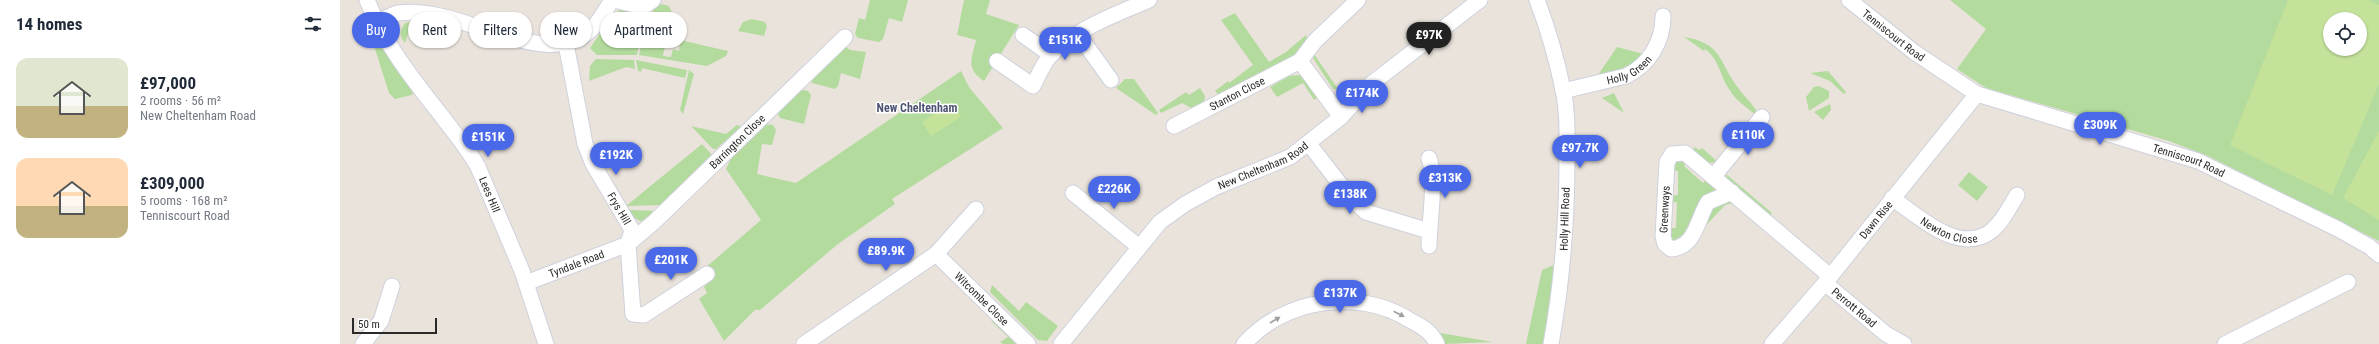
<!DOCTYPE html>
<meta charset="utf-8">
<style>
:root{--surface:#fff;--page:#f2f2f3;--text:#1f2937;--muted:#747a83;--accent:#4a69e8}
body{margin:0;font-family:"Roboto Condensed",sans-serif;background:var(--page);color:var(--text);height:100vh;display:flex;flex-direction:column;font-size:15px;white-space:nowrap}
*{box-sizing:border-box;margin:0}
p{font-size:13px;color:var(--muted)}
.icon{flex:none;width:22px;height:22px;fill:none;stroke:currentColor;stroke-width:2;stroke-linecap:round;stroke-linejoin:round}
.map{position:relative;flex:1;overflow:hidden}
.side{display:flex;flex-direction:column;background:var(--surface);width:340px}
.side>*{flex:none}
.banner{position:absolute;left:12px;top:12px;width:380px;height:36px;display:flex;gap:8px}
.controls{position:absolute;left:1983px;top:12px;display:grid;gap:8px}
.controls a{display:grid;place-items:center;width:44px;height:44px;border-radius:50%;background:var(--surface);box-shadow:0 1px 3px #0004;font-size:20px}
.scale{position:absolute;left:12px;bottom:10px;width:85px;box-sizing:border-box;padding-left:4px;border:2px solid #292929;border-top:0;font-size:11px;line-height:14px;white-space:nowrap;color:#292929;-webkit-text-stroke:3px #fff;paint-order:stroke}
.price{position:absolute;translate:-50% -34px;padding:0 9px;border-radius:14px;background:var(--accent);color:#fff;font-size:13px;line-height:26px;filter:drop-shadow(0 1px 2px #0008)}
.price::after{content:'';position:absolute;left:50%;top:24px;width:12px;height:9px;margin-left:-6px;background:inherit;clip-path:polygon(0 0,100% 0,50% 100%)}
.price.selected{background:#222;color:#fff}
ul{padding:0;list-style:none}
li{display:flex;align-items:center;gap:12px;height:100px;padding:0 16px}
li span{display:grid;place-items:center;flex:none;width:112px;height:80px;border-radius:12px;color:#555}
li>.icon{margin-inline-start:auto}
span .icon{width:48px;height:48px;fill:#fffc;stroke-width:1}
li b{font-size:17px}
h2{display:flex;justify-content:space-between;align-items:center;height:48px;padding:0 16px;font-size:17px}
.tag{padding:0 14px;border-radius:18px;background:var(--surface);box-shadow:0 1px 3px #0004;font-size:14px;line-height:36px}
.tag.selected{background:var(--accent);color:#fff}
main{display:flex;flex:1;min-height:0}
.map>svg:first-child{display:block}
</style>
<main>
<section class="side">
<h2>14 homes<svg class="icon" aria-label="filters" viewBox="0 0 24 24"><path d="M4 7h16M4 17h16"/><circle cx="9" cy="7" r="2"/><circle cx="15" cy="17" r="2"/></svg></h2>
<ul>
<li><span style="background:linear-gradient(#dfe7d0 60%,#c2b280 0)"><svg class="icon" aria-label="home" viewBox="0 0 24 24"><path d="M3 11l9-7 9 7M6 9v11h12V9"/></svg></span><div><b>£97,000</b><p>2 rooms · 56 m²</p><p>New Cheltenham Road</p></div></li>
<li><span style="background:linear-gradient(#ffd9b3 60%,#c2b280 0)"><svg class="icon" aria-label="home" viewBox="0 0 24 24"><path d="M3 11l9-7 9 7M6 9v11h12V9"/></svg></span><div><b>£309,000</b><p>5 rooms · 168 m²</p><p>Tenniscourt Road</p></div></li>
</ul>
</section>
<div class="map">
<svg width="2039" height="344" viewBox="0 0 2039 344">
<rect width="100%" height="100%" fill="#eae3dc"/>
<path fill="#b3db9d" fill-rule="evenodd" d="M530 0H568L562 22 549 18 543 39 539 42 518 38 515 34 519 18 525 20Z
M624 0H650L646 14 679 25 644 81C625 69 632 58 636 40L617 35Z
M1610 0H2039V241L1868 156 1829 141 1646 88 1617 69 1646 29ZM1990 19H2020V49H1990Z
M321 4 329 6 332 13 330 19 311 16 314 9Z
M283 9 292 10V13H289L284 38 297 40 296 44 299 45 297 55H257L250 48 274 13Z
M895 13 929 62 946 52 966 35 968 40 958 56 878 94 875 91 888 81 889 83 913 65 881 20Z
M412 19 425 22 427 26 424 36 398 31 403 22Z
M73 21 81 23 68 34 65 43C59 36 60 30 65 23Z
M32 29 74 89 72 95 55 99 49 93 30 33Z
M1344 37C1381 43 1378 59 1396 85 1402 94 1410 101 1416 110V115C1407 108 1395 100 1389 89 1380 76 1379 59 1365 49L1364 51Z
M340 40 388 51 386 56 367 66 299 55 301 45 305 46 306 43 325 46 323 56 331 57 333 49 339 51Z
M505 46 510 50 526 52 520 79 501 73 498 86 495 89 472 83 471 79Z
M1277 47 1304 54 1289 69 1256 78Z
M974 54 998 89H993L973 58Z
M256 59 294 60 295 69 286 67 249 81 250 66Z
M296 60 347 70 345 78 302 68 301 72 298 71Z
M349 70 354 74 343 114 340 110Z
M621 71 629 87 663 128 552 199 555 204 498 244 420 310H415L384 341 359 299 367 293 364 287 371 279 365 268 421 220 386 169 393 154 424 124 433 125 436 130 432 145 422 144 417 174 456 183Z
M1488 71 1506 92 1504 94 1490 81 1470 73Z
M959 75 964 78 978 97 974 100 963 83 937 97 930 87 949 76Z
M785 79H794L818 113 816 115 776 88Z
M1479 86 1489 91V98L1469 111 1466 97 1474 87Z
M860 88 865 96 864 101 851 108 842 103 821 113 819 110 846 92 849 95Z
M459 89 468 91 471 95 464 124 440 118 437 112Z
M1274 93 1284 113 1262 98Z
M1490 104 1491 110 1483 120 1474 112Z
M397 125 401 127 376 149H373L351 126 386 134Z
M362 144 373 156 321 205 286 206Z
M1355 147 1359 150 1362 148 1378 162 1368 163 1352 151Z
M1348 160 1344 166 1363 183 1368 177 1377 189 1348 234 1335 242 1329 239 1327 228H1336L1337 202 1328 203 1329 196 1338 195V171L1330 170V161Z
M1629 172 1648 187 1637 201 1618 185Z
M1386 174 1432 213 1429 217 1387 179Z
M1380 199 1397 202 1385 205 1359 233 1362 221Z
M289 210 320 211C306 220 300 228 289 210Z
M1214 265H1220L1206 344H1186L1202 270Z
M652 285 679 311 686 302 718 326 707 341 698 340 650 292Z
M655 320 679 344H663L660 342 668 337 651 321Z
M1100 333 1153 342 1104 344 1097 335Z"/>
<path fill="#c4e29a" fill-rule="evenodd" d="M1948 0H2028L2039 5V84L1992 195 1890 145ZM1990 19H2020V49H1990Z
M612 102 621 117 591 136 582 122Z
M2039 131V220L2003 198Z"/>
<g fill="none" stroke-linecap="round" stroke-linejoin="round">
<g stroke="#ced1dc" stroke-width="17">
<g id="minor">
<path id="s1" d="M27 0C44 44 75 82 104 119 116 135 128 149 138 167L182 271 206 344"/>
<path d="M274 0 303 7 313 0"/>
<path d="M1197 0C1208 29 1217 60 1223 90 1228 113 1227 137 1227 160 1227 222 1222 283 1211 344"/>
<path id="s2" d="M1509 0 1574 52 1637 94 1858 161 1998 229 2030 247 2039 255"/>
<path d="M37 23C43 20 52 14 59 13 117 4 199 69 246 34 258 25 264 12 272 0"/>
<path d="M738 34 771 80"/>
<path d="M683 35 711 55"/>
<path id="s3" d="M226 44 245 144 253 164 292 230 288 244 293 314 304 315 367 274"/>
<path d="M657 61 693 86C698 76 703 64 710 56 736 28 775 15 809 0"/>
<path d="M960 61 1001 117"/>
<path id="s4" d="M1223 91 1286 76C1309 65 1323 42 1323 16"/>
<path id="s5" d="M834 126 960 61 975 41 1018 0"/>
<path d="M969 144 1010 197 1026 212 1089 231"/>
<path d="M1373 177 1422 117"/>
<path id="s6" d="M1392 192 1368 202C1357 219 1356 247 1331 249L1325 244 1323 236 1327 162 1332 154 1345 153 1490 276"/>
<path d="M733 193 799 247"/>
<path id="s7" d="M1552 198C1577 215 1618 255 1650 232 1662 223 1669 208 1677 195"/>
<path d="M1089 246C1089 222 1097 179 1089 158"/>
<path id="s8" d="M596 254 688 344"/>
<path id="s9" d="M186 283 288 244 314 222 505 37"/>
<path id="s10" d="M1485 283 1546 334 1564 344"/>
<path d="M23 344 41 321 52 286"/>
<path d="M464 344 596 254 636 209"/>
<path id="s11" d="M721 344 820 222 845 204 876 187 950 157 1001 117 1031 84 1140 0"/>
<path d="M904 344C944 299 1017 288 1068 319 1082 327 1090 330 1097 344"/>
<path id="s12" d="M1432 344 1485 283 1637 94"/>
<path d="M1885 344 2008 282"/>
</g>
</g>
<use href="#minor" stroke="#fff" stroke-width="15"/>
</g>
<defs><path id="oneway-solid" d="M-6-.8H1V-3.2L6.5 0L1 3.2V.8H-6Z"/></defs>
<g fill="#9f9f9f">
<use href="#oneway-solid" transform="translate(1059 314) rotate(27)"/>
<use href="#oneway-solid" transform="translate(935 320) rotate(-31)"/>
</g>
<g text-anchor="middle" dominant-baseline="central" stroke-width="3" stroke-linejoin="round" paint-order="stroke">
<g font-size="11" fill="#292929" stroke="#fff">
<text stroke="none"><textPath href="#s2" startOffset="57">Tenniscourt Road</textPath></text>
<text stroke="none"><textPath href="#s4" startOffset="70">Holly Green</textPath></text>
<text stroke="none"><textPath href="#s5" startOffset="71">Stanton Close</textPath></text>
<text stroke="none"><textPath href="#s9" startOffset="259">Barrington Close</textPath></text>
<text stroke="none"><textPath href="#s2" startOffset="381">Tenniscourt Road</textPath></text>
<text stroke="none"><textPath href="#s11" startOffset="275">New Cheltenham Road</textPath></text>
<text stroke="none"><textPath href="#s1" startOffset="231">Lees Hill</textPath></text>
<text stroke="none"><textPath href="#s3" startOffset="175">Frys Hill</textPath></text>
<text stroke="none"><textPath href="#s6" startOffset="132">Greenways</textPath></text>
<text transform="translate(1225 219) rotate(-88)">Holly Hill Road</text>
<text stroke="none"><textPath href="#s12" startOffset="162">Dawn Rise</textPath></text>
<text stroke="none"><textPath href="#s7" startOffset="67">Newton Close</textPath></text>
<text stroke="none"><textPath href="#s9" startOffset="54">Tyndale Road</textPath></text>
<text stroke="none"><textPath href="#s8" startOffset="64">Witcombe Close</textPath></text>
<text stroke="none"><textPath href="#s10" startOffset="38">Perrott Road</textPath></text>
</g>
<g font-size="12" font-weight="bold" fill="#4e5574" stroke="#fff">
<text x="577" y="108">New Cheltenham</text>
</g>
</g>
</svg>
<div class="controls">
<a><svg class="icon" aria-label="locate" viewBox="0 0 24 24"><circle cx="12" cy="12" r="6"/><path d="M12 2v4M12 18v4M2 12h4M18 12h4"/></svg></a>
</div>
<div class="scale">50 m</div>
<b class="price selected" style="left:1089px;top:56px">£97K</b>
<b class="price" style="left:725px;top:61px">£151K</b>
<b class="price" style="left:1022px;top:114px">£174K</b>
<b class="price" style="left:1760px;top:146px">£309K</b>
<b class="price" style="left:1408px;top:156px">£110K</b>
<b class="price" style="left:148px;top:158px">£151K</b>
<b class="price" style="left:1240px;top:169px">£97.7K</b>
<b class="price" style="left:276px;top:176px">£192K</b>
<b class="price" style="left:1105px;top:199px">£313K</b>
<b class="price" style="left:774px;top:210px">£226K</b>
<b class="price" style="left:1010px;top:215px">£138K</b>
<b class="price" style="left:546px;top:272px">£89.9K</b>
<b class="price" style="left:331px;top:281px">£201K</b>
<b class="price" style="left:1000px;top:314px">£137K</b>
<div class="banner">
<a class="tag selected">Buy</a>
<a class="tag">Rent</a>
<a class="tag">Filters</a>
<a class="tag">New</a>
<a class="tag">Apartment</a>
</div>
</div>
</main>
